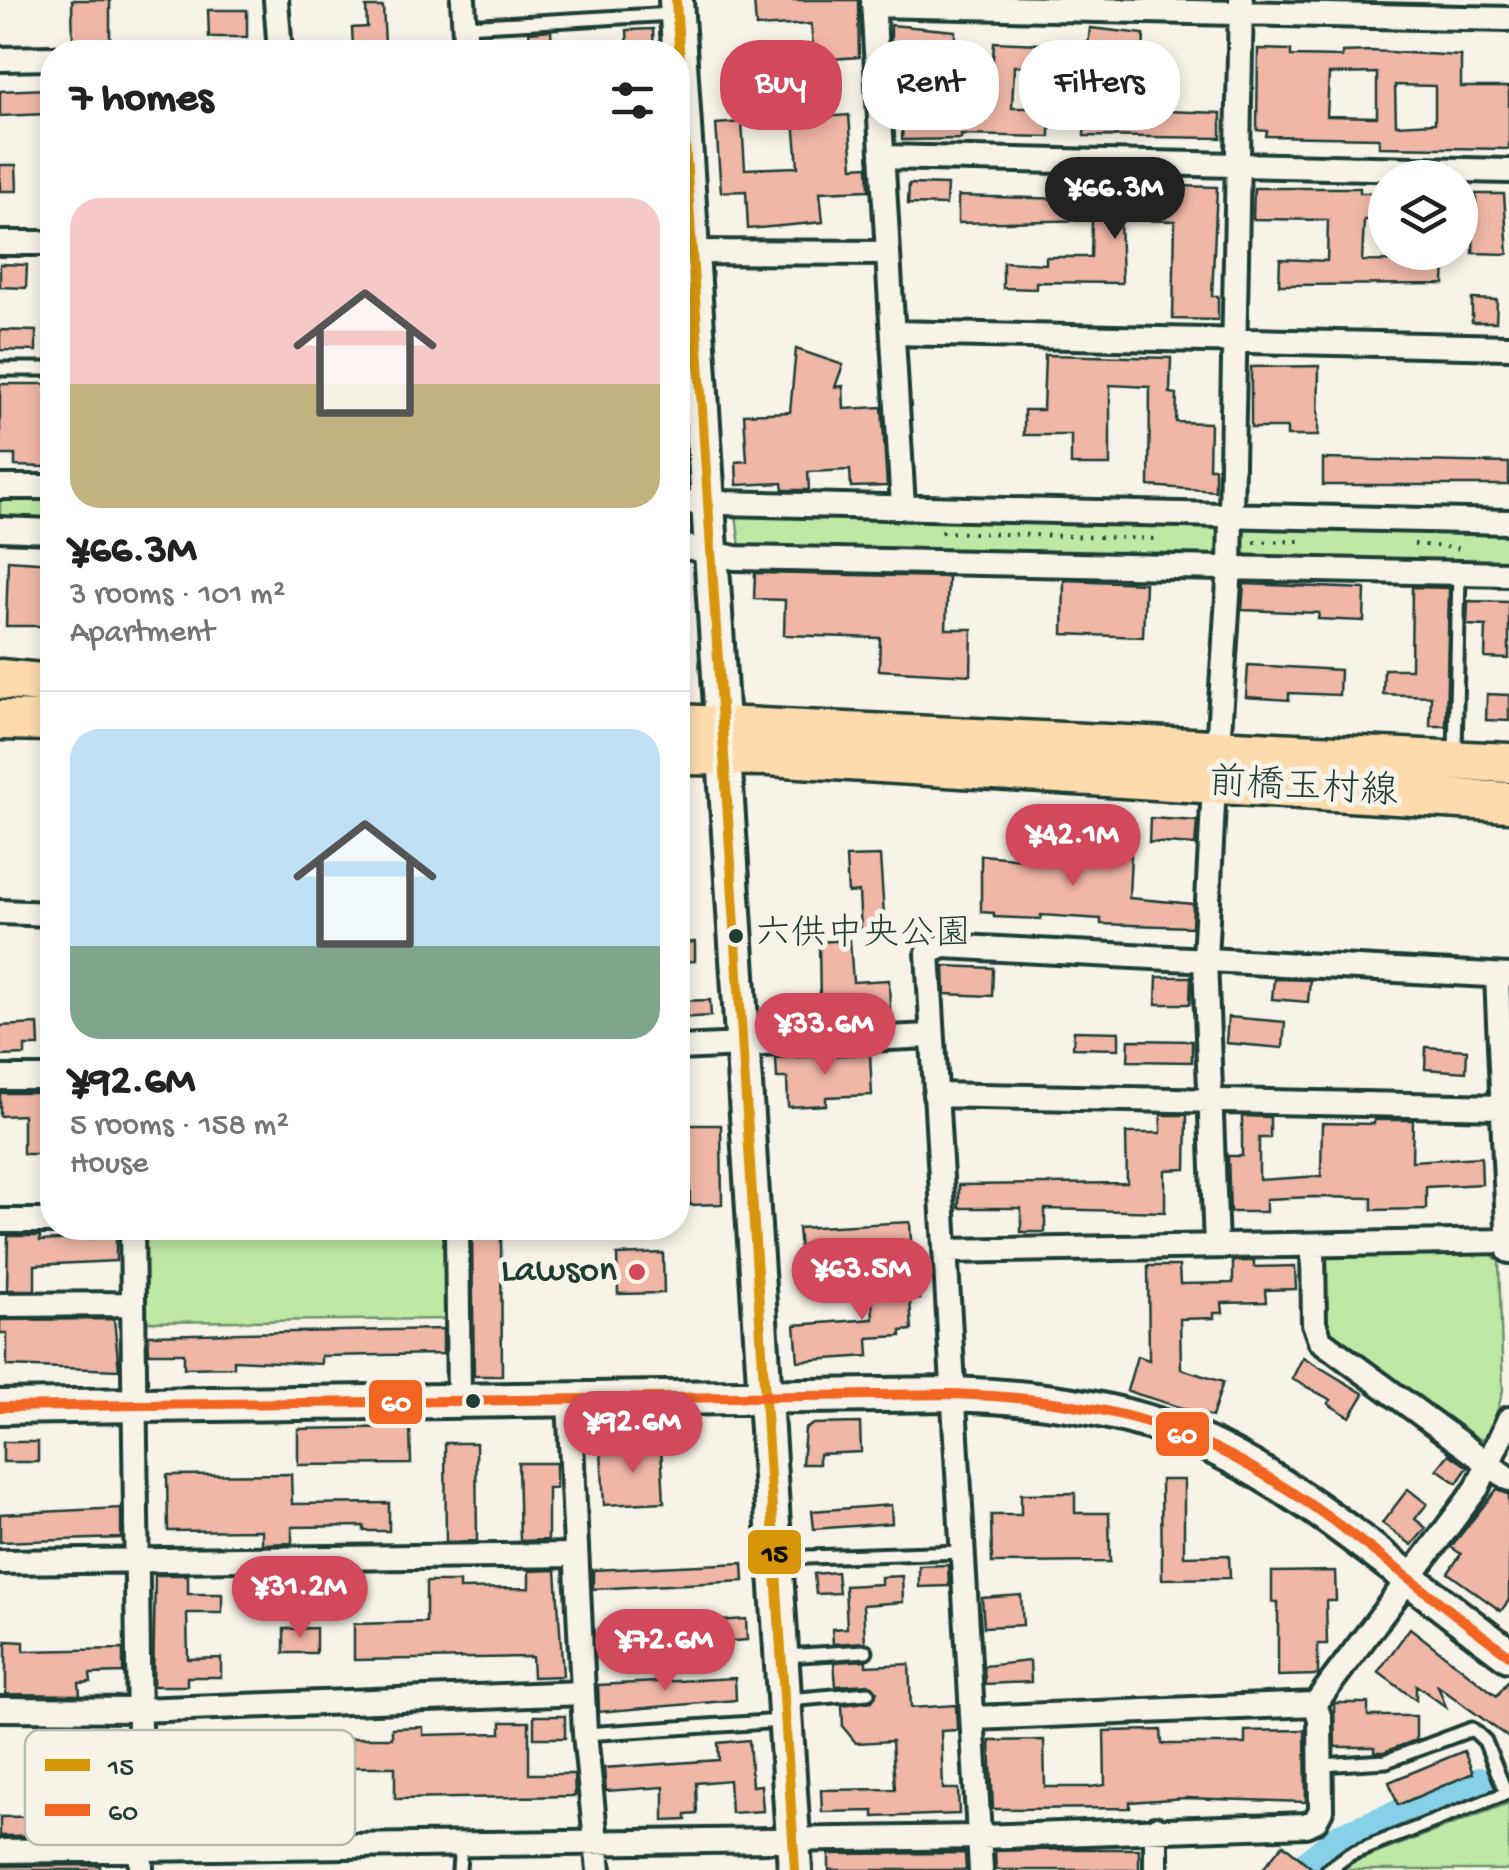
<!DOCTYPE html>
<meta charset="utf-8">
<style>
:root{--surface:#fff;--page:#f6f6f6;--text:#222;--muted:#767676;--line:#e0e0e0;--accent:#d1495b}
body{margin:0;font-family:"Gochi Hand","Klee One",sans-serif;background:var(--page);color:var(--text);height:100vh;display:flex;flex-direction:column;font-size:38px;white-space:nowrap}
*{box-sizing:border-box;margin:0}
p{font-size:32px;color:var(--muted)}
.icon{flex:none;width:55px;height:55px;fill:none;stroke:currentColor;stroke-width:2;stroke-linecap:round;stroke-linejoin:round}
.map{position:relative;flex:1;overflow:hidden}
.side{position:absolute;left:40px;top:40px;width:650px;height:1200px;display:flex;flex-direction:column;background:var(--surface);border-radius:40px;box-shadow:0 5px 15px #0003}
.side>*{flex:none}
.top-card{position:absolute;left:720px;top:40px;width:638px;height:90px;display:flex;gap:20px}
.buttons{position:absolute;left:1368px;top:160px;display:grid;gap:20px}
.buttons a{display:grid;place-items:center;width:110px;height:110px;border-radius:50%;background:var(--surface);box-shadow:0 5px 15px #0003;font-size:50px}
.price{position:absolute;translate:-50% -85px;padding:0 22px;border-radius:35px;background:var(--accent);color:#fff;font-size:32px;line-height:65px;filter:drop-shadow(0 2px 5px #0008)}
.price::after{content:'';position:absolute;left:50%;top:60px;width:30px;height:22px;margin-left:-15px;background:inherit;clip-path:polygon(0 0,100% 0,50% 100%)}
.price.on{background:#222;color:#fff}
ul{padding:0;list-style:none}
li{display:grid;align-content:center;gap:20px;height:530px;padding:0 30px}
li+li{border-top:2px solid var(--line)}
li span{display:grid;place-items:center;height:310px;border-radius:30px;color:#555}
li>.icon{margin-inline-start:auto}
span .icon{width:180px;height:180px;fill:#fffc;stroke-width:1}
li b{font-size:42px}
h2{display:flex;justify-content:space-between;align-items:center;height:120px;padding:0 30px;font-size:42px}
.pill{padding:0 35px;border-radius:40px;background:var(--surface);box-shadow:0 5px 15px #0003;font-size:35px;line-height:90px}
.pill.on{background:var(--accent);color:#fff}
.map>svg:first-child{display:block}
</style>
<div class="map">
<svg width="1509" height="1870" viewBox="0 0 1509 1870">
<rect width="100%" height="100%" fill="#f7f3e8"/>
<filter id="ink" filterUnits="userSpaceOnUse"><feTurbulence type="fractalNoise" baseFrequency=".01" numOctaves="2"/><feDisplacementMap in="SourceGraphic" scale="20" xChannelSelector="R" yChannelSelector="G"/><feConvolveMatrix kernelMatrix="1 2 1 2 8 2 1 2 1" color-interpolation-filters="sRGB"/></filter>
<g filter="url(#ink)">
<path fill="#bee8a4" stroke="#6e926c" stroke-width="2.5" d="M0 496 52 497V520L0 519Z
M736 513 1213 526 1219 533 1220 551 1213 558 740 548Z
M1250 526 1509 532V565L1251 560 1244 552 1242 532Z
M145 1228H446L449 1319 146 1322Z
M1489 1252 1499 1261 1503 1391 1489 1438 1479 1439 1331 1335 1324 1323V1260L1332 1253Z
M1509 1803V1870H1342L1346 1865Z"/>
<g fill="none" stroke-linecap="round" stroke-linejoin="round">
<path stroke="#87d1e8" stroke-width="40" d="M1309 1870 1343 1842 1481 1787"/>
</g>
<path fill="#f0b7a7" stroke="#1f3d34" stroke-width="2.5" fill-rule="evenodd" d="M72 0H110V50L73 51Z
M754 0H858L859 57 831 59 833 78 816 79 811 24 756 27Z
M366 7H383L385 44 353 46 352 28 367 27Z
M208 10H247V37H209Z
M891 25 955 31V43L960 44 958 76 992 77 994 42 1088 46 1090 28 1144 34 1143 60 1097 57 1096 76 1069 75V68L1014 66 1012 108H1050V137L961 135V139L902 140 904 94H897L900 47H891Z
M653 29 654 52H628L627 30Z
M551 30 552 52H531L529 32Z
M1258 49 1291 50V56L1342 57V52L1371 51 1461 56V87H1509V149L1379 147V138L1266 136 1267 131 1257 130ZM1377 73V117L1327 116 1329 74ZM1395 85 1435 86V123L1396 125Z
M46 89 47 114 0 116V91Z
M1135 110 1221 113V138L1084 136 1085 111Z
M849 115 853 167 868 166 869 190 820 192 823 222 748 229 746 191 721 192 716 124 742 122 745 169 798 167 794 119Z
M0 165H16L17 191H0Z
M909 184 947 185 946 205 908 204Z
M1174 186 1217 187 1212 296H1218V320L1173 319 1175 221 1120 220 1122 283 1036 282V289L1003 288V262L1046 264V257H1091L1092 220 958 223V196L1174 202Z
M1254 188H1360V193H1385V220H1364L1362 261 1445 262 1444 284 1279 285 1280 259 1327 261 1328 220 1253 219Z
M1476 194H1504L1508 254 1473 253 1474 229 1460 228V208H1476Z
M0 264 27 265 26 288 0 287Z
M1472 299 1497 300 1496 322H1472Z
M0 330 36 331V351L0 350Z
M796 349 843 365 835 387 843 386 844 409 882 407 887 486 851 487 850 470 808 472 809 490H783L782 483 737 485 736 462 747 461 744 414 790 412Z
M1045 355 1171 358 1170 393 1177 394 1176 422 1210 423 1209 468H1215V491L1149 486 1150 387 1110 385V465H1071V435H1024V410H1043Z
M1319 366 1318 436H1287V428H1251V367Z
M0 384H47L48 467 15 466V455H0Z
M1323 459 1509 463V485H1323Z
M8 560 52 563V626H6Z
M755 573 948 577 946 629H972L971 675 879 670 880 638 784 635 785 600 754 599Z
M1064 580 1145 583 1143 637 1063 634Z
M1244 584 1365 589 1364 621 1318 619 1319 613 1242 610Z
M1412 587 1449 588 1446 726H1430L1431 696 1383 694 1384 669H1411Z
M1468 601 1509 602V659L1485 658 1486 626 1467 625Z
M1248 665 1340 670 1339 695 1289 693V700L1246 697Z
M1487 694 1509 695V721L1486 720Z
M1150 818 1197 821 1195 845 1149 842Z
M1034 847 1131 853 1129 898 1193 904 1192 927 1101 924V919L1041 915V919L994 917V913L981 912V855L1033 860Z
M880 856 885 930 861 931 859 892 848 893 846 857Z
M850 940 853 982 889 980 890 1009 820 1007 819 942Z
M695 942V961L678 962V943Z
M944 966 993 968 992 996 945 994Z
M1157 977H1191L1190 1004H1156Z
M1274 979 1310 980 1308 1002 1272 999Z
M710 1000 711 1016 678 1018V1001Z
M1228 1017 1285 1022 1283 1048 1226 1043Z
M38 1024 39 1046H25V1055L0 1056V1026Z
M1074 1031 1119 1032V1049L1073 1048Z
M1129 1040 1192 1041V1062L1128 1061Z
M1426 1047 1467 1050 1466 1072 1425 1069Z
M870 1054 872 1095 826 1097V1105L788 1107 787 1078H777L776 1058Z
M0 1093H52V1154H23V1115L0 1116Z
M1161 1115H1187L1186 1169 1165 1170V1212L1045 1209V1232H1021V1208H959V1185L1127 1183 1126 1133H1161Z
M1242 1116 1270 1117V1138H1259V1180L1321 1176 1322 1123 1374 1124V1120H1413L1412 1161 1481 1157 1482 1184 1426 1187V1209L1372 1210V1198L1312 1197 1266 1199V1212H1230L1228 1156H1242Z
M688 1125H721L722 1204 690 1205Z
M910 1222 911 1242 800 1250 798 1228Z
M8 1236H40V1241L116 1237V1261L35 1265V1290H7Z
M472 1236H501L502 1376H474Z
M663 1253 664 1293 618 1294 617 1255Z
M1233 1261H1254V1267L1295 1266 1296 1289 1265 1290 1266 1302 1222 1303 1223 1313H1214V1318L1180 1319 1181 1369 1223 1382 1212 1417 1127 1391 1137 1356 1149 1360 1148 1266H1179L1180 1284 1233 1283Z
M919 1274 920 1299 910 1300 912 1330 901 1331V1336L868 1338 869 1356 798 1361 795 1325 873 1319 871 1278Z
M114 1319 119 1370 7 1366V1333H0V1320Z
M443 1329V1354L321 1356V1364L234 1360V1367L184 1368V1353H149L148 1335Z
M1303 1357 1364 1394 1350 1417 1328 1404 1331 1400 1292 1379Z
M860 1423 861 1452 819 1454V1464H802L805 1429 814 1424Z
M410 1427 411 1464 298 1465V1429Z
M3 1442H38V1462H3Z
M445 1443H476L477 1541 446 1542Z
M661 1447 664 1502 604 1505 601 1451Z
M1449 1454 1468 1467 1457 1483 1437 1469Z
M518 1463H556V1488H548V1540L520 1541Z
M291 1474 292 1504 389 1503V1531H364V1526L292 1527V1543L262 1544V1530L168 1531 167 1475Z
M1161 1480H1184V1556L1229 1555 1230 1578 1162 1579Z
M1408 1489 1427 1504 1415 1519 1426 1528 1412 1545 1382 1523Z
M1497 1489 1509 1495V1600L1501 1611 1448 1573 1461 1554 1451 1547Z
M1075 1493V1513H1109L1110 1562 992 1563 991 1515H1021V1494Z
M891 1505 892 1523 814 1529 812 1511Z
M121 1508V1538L0 1542V1514Z
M743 1563 744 1581 593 1589V1570Z
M948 1565 949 1586 919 1587V1566Z
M556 1570 563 1676 533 1677 532 1657 354 1660V1624L426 1622V1582H459V1589L529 1588V1571Z
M1335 1571 1336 1601H1326L1327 1644H1318V1675L1278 1676V1602H1272V1572Z
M837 1572 839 1593 816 1594 814 1574Z
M155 1575H188V1594H222V1613H187L188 1659 221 1658V1677H187V1686H153Z
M902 1576 903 1602 863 1605 865 1642 833 1644 832 1629 847 1628 845 1586 881 1584V1577Z
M1021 1595 1023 1625 984 1627 982 1598Z
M746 1619 747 1640 647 1647V1643L599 1645 598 1629Z
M316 1628V1653H284V1629Z
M1410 1628 1497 1696 1509 1680V1738L1438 1686 1446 1707 1416 1685V1700L1378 1672Z
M6 1641 24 1642V1651L123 1649V1673L90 1674 91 1682 79 1683 80 1695 6 1694Z
M866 1660V1666L909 1664 911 1708 956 1705 957 1730 941 1731 943 1789H958L959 1814 874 1817V1811L822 1812 821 1790 895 1789 892 1741 856 1743 843 1727 842 1705 872 1701 877 1691 868 1684 836 1686 834 1662Z
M1030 1661 1031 1682 985 1684 984 1666Z
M735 1678 736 1700 599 1712 598 1685Z
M1334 1703H1368V1716H1416V1740L1384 1752H1375V1747H1335Z
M534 1716H565V1738H534Z
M501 1722H529V1774H574L575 1796 395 1799V1767H351V1738H392V1728L423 1727V1735L501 1733Z
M1161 1730 1162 1744H1245V1731L1305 1730 1306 1802 1185 1798 1130 1802V1808L993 1809 990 1741 1044 1740 1045 1787H1090L1105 1785 1104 1731Z
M749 1740 752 1786 761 1785 763 1811 731 1813 729 1780 696 1783 697 1814 686 1815V1820L664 1821V1787L606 1791 604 1768 719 1760 718 1743Z
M1464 1751 1473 1773 1398 1805 1389 1782Z
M70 1816H99V1835L0 1836V1817Z
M1283 1844 1314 1870H1262Z
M1074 1849H1139V1870H996L995 1851Z
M965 1853 966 1870H829V1854Z
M100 1865V1870H0V1866Z"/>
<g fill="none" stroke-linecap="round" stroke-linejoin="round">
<g stroke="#1f3d34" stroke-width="19">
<path id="lane" d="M465 26 673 14
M0 369H52
M1455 753 1459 573
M777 1558 962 1552
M785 1656 866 1651
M788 1700 868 1693
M585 1734 782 1721
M1321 1765 1386 1761 1472 1729 1485 1741 1506 1793
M459 1870 461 1844
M1328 1870 1350 1854 1509 1792"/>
</g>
<g stroke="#1f3d34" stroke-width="30">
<path id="street" d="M276 0 280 52
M463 0 466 52
M873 0 903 507
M873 5 1509 19
M0 59 52 58
M882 157 1509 171
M0 243H52
M678 252 888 253
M894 333 1509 347
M0 487H52
M678 502 1509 522
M0 529 52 531
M678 545 735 558 1509 574
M1218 747 1230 567 1241 0
M1214 785 1205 959 1216 1246
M0 912 52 914
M1497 976 1509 1251
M678 1048 931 1036
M0 1078H52
M935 1095 1503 1107
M0 1221H52
M132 1228 141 1870
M457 1228 459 1400
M1313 1245 1314 1323 1320 1340 1509 1479
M946 1251 1508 1241
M0 1305 132 1304
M569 1400 585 1734 599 1870
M0 1562 576 1555
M0 1709 139 1710 583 1693
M974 1718 1315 1704 1477 1488 1509 1419
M1156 1828V1870
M0 1851 980 1837 1305 1825 1315 1821 1321 1810 1320 1719 1315 1704
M981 1870 928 953 944 946 1509 976"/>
</g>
<g stroke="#1f3d34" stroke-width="40">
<path id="secondary" d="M676 0 795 1870
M0 1407 952 1394C1031 1397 1108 1405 1183 1434 1298 1479 1408 1582 1509 1655"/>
</g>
<g stroke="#1f3d34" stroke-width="45">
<path id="primary" d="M0 679 52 684
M0 720 52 721
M678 724 1509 763
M678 755 768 756 1509 802"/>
</g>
<path stroke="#1f3d34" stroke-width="4" stroke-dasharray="2.5 8" stroke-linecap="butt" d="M941 532 1156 539
M1254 542 1300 541
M1414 544 1464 549"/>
<use href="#lane" stroke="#f7f3e8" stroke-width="11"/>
<use href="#street" stroke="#f7f3e8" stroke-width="22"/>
<use href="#secondary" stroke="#f7f3e8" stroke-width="32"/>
<use href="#primary" stroke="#fedbac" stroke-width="38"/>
<g stroke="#f7f3e8" stroke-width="18">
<path id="bus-1" d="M676 0 795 1870"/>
</g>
<g stroke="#f7f3e8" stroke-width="18">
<path id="bus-2" d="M0 1407 952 1394C1031 1397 1108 1405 1183 1434 1298 1479 1408 1582 1509 1655"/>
</g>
<use href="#bus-1" stroke="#d79608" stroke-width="10"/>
<use href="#bus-2" stroke="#f26522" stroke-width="10"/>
</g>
</g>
<g fill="#1f3d34" stroke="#f7f3e8" stroke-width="4">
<circle cx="736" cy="936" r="9"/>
<circle cx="473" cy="1401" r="9"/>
</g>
<circle fill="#d1495b" stroke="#f7f3e8" stroke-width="4" cx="637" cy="1272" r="10"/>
<g text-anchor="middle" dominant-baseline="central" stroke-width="10" stroke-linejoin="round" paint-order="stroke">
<g font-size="36" fill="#1f3d34" stroke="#f7f3e8" text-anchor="start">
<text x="755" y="936">六供中央公園</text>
</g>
<g font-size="38" fill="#1f3d34" stroke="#f7f3e8">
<text transform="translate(1303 790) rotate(3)">前橋玉村線</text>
</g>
<g font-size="38" fill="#1f3d34" stroke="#f7f3e8" text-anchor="end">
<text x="617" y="1272">Lawson</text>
</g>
</g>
<rect x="25" y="1730" width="330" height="115" rx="15" fill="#f7f3e8" stroke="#b6bcb2" stroke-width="2.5"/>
<rect x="45" y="1759" width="45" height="12" fill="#d79608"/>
<rect x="45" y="1804" width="45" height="12" fill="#f26522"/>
<g font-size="28" fill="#1f3d34">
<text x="108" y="1775">15</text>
<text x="108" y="1820">60</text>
</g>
<g stroke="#f7f3e8" stroke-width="4">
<rect x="367" y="1378" width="57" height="48" rx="10" fill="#f26522"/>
<rect x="1154" y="1410" width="57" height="48" rx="10" fill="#f26522"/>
<rect x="746" y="1528" width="57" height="48" rx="10" fill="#d79608"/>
</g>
<g font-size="28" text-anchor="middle" font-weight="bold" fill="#fff">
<text x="396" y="1411">60</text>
<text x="1182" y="1443">60</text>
</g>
<g font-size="28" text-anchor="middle" font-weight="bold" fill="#111">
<text x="775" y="1562">15</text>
</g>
</svg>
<div class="buttons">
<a><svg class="icon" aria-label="layers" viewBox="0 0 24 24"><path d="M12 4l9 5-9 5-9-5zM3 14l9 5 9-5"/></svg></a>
</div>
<b class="price on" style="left:1115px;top:242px">¥66.3M</b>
<b class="price" style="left:1073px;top:889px">¥42.1M</b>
<b class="price" style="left:825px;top:1078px">¥33.6M</b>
<b class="price" style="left:862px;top:1323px">¥63.5M</b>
<b class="price" style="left:633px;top:1476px">¥92.6M</b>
<b class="price" style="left:300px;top:1641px">¥31.2M</b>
<b class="price" style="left:665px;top:1694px">¥72.6M</b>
<div class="top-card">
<a class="pill on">Buy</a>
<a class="pill">Rent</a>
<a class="pill">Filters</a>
</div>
<section class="side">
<h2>7 homes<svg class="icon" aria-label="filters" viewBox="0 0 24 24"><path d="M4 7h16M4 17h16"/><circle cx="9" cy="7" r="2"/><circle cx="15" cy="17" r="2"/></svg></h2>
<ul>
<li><span style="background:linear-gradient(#f6c9c9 60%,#c2b280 0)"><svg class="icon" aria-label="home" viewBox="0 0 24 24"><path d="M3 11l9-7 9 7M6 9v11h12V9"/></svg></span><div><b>¥66.3M</b><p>3 rooms · 101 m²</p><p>Apartment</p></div></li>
<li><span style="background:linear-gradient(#bfe0f5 70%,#7fa58c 0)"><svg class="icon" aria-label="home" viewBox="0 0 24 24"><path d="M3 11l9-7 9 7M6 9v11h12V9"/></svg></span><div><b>¥92.6M</b><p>5 rooms · 158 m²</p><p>House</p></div></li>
</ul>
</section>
</div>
